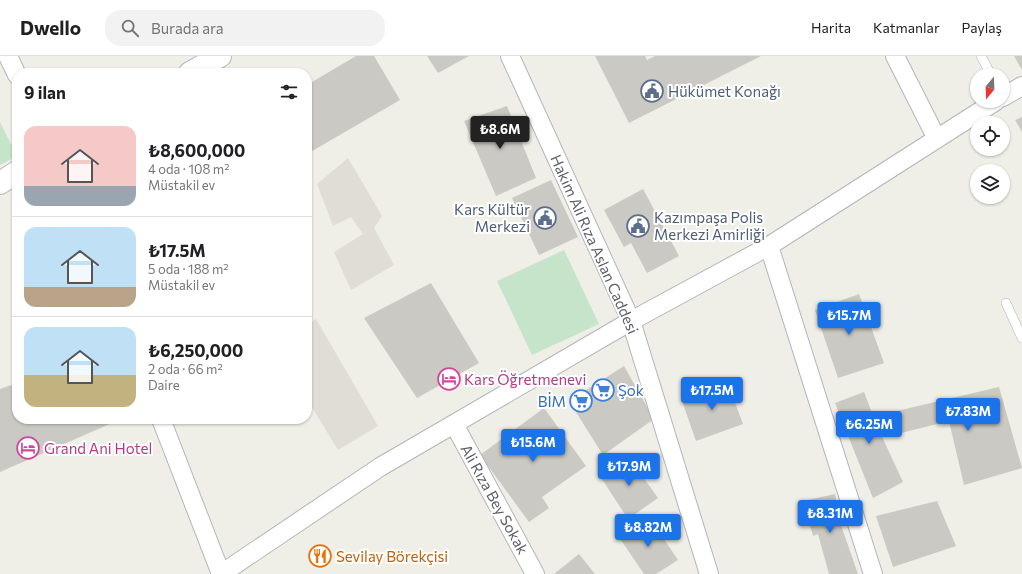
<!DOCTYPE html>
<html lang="tr">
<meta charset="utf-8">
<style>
:root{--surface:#fff;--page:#f2f2f2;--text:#202124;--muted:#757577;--line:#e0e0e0;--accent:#1a73e8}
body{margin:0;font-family:Commissioner,sans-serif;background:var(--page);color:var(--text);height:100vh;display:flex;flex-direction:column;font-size:15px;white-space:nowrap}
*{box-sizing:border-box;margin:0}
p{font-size:13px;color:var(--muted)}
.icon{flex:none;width:22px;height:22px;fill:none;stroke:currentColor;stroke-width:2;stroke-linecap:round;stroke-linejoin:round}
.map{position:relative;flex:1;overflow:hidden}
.side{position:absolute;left:12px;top:12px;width:300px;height:356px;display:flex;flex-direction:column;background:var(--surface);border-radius:16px;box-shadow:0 1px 3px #0004}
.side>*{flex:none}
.needle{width:26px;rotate:199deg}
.fabs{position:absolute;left:970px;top:12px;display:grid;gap:8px}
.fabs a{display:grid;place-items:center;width:40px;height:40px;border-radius:50%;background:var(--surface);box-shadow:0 1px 3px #0004;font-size:20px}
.price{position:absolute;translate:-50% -34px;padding:0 9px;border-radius:4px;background:var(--accent);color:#fff;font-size:13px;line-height:26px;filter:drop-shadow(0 1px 2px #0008)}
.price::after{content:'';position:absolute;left:50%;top:24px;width:12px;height:9px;margin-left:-6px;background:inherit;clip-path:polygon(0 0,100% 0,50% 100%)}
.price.selected{background:#222;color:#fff}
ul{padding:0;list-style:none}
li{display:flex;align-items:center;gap:12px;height:100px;padding:0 12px}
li+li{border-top:1px solid var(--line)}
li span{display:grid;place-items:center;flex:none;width:112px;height:80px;border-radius:12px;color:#555}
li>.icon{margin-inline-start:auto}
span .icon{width:48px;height:48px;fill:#fffc;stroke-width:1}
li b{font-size:17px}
h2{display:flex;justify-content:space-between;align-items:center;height:48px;padding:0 12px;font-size:17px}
header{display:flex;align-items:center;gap:24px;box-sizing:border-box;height:56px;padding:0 20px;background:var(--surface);border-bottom:1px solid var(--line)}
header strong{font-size:19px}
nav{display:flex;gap:22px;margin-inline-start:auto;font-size:14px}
.search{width:280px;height:36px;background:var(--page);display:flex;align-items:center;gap:10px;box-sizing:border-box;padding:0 14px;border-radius:16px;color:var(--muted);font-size:15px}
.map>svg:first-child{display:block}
</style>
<header>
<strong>Dwello</strong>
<div class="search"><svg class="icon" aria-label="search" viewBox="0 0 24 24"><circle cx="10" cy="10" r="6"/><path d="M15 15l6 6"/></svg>Burada ara</div>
<nav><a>Harita</a><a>Katmanlar</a><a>Paylaş</a></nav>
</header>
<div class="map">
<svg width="1022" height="518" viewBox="0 0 1022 518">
<rect width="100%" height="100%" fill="#efeee7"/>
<path fill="#dfddd5" d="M348 102 382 160 374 172 394 209 351 234 334 196 363 178 351 161 333 170 317 128Z
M316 263 378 370 338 394 307 343V270Z"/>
<path fill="#c6e4ca" d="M0 66 17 100 0 109Z
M564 194 599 268 532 299 497 225Z"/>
<path fill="#cbc9c3" d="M356 0H374L400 44 307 98V29Z
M427 0H469L438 17Z
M595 0H645L647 4 655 0H761L629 67Z
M1014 0H1022V14Z
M507 50 536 122 496 140 464 65Z
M1022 61V76L1015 64Z
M551 124 578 181 539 199 512 142Z
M643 133 679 200 647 217 631 187 624 191 604 154Z
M431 227 479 307 417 342 364 262Z
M859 238 884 307 838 322 815 254Z
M624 310 654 363 603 399 569 345Z
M727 325 743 368 696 385 681 342Z
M17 327V363H111L112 367 0 416V333Z
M999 331 1022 412 964 429 949 365 889 380 884 358Z
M864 336 877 370 903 426 873 442 835 347Z
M544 352 586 410 542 441 549 452 529 466 480 399Z
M628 400 658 442 628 463 600 420Z
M835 438 842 472 858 518H829L818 478 813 480 803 445Z
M937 445 956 490 893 511 876 460Z
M649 461 678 504 656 518H644L619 481Z
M579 498 595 518H554Z"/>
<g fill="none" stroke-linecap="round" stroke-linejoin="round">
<g stroke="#b4b5ba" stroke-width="10">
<path id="service" d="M981 0 991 19
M1006 247 1022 282"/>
</g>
<g stroke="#b4b5ba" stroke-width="20">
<path id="minor" d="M8 0 17 19
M510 0 631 265 709 518
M895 0 937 83
M1003 41 1022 30
M769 190 873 518
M161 363 221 518
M454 368 535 518
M221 518 380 411 631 265 769 190 996 45"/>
</g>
<g stroke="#b5b7bc" stroke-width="24">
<path id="secondary" d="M190 17 220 0
M0 127 17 116"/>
</g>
<use href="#service" stroke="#fff" stroke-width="9"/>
<use href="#minor" stroke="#fff" stroke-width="18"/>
<use href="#secondary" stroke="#fff" stroke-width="22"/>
</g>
<defs>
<g id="civic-ring" transform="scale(1.15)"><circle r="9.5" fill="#fff" stroke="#5c6f8a" stroke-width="1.5"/><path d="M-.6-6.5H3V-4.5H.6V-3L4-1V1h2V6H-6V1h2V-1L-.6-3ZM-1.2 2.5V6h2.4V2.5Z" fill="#5c6f8a"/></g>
<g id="hotel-ring" transform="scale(1.15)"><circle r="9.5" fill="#fff" stroke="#d1479c" stroke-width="1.5"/><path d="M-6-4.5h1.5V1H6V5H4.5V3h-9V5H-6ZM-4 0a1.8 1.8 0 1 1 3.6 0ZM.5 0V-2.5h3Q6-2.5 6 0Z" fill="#d1479c"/></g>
<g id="supermarket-ring" transform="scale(1.15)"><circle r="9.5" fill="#fff" stroke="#3f7fe0" stroke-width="1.5"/><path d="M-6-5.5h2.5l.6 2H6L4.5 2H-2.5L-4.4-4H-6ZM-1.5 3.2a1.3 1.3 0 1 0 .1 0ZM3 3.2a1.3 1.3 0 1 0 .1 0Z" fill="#3f7fe0"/></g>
<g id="restaurant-ring" transform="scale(1.15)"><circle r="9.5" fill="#fff" stroke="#e8710a" stroke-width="1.5"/><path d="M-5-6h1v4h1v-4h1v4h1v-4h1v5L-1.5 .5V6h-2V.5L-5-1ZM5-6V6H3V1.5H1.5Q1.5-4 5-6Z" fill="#e8710a"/></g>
</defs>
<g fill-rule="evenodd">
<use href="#civic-ring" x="652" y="35"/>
<use href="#civic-ring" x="545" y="162"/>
<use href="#civic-ring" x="638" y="170"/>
<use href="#hotel-ring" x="449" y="323"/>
<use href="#supermarket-ring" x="603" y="334"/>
<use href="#supermarket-ring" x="581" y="345"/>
<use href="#hotel-ring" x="28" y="392"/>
<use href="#restaurant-ring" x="320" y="500"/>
</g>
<g text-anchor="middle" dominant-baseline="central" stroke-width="4" stroke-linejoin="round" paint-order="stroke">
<g font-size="15" fill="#4e5e75" stroke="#fff" text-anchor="start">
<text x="668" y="35">Hükümet Konağı</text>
<text x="530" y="153" text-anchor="end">Kars Kültür<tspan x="530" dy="17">Merkezi</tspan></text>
<text x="654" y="161">Kazımpaşa Polis<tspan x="654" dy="17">Merkezi Amirliği</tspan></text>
</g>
<g font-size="15" fill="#5e6065" stroke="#fff">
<text transform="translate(595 188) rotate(66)">Hakim Ali Rıza Aslan Caddesi</text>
<text transform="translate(495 443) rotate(61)">Ali Rıza Bey Sokak</text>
</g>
<g font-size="15" fill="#b23c85" stroke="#fff" text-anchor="start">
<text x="464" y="323">Kars Öğretmenevi</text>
<text x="44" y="392">Grand Ani Hotel</text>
</g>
<g font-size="15" fill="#366cbe" stroke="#fff" text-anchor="start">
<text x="618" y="334">Şok</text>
<text x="566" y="345" text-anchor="end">BİM</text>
</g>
<g font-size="15" fill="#c56008" stroke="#fff" text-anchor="start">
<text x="336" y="500">Sevilay Börekçisi</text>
</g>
</g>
</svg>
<div class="fabs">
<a><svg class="needle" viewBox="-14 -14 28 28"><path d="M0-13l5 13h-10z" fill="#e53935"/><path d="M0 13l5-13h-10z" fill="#757577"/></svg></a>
<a><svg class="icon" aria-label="locate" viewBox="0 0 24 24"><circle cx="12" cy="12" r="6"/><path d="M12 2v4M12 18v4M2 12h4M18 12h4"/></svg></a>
<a><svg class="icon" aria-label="layers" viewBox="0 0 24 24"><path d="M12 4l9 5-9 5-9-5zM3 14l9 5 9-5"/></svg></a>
</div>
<b class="price selected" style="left:500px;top:94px">₺8.6M</b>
<b class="price" style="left:849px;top:280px">₺15.7M</b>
<b class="price" style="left:712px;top:355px">₺17.5M</b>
<b class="price" style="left:968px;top:376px">₺7.83M</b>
<b class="price" style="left:869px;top:389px">₺6.25M</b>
<b class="price" style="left:533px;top:407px">₺15.6M</b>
<b class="price" style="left:629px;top:431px">₺17.9M</b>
<b class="price" style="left:830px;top:478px">₺8.31M</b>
<b class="price" style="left:648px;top:492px">₺8.82M</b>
<section class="side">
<h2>9 ilan<svg class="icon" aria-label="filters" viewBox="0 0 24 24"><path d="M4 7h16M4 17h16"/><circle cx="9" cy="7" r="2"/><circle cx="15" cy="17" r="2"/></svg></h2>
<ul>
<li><span style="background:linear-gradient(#f6c9c9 75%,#9aa5b1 0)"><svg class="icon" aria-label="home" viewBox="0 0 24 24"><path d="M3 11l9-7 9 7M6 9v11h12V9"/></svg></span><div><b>₺8,600,000</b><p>4 oda · 108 m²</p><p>Müstakil ev</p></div></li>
<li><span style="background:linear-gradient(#bfe0f5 75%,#b9a48a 0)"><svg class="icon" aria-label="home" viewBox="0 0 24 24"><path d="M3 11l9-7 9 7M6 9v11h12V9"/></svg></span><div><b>₺17.5M</b><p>5 oda · 188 m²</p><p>Müstakil ev</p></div></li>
<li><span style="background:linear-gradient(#bfe0f5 60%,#c2b280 0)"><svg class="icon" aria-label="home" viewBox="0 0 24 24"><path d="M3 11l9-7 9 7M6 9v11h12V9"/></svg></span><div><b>₺6,250,000</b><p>2 oda · 66 m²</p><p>Daire</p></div></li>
</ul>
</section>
</div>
